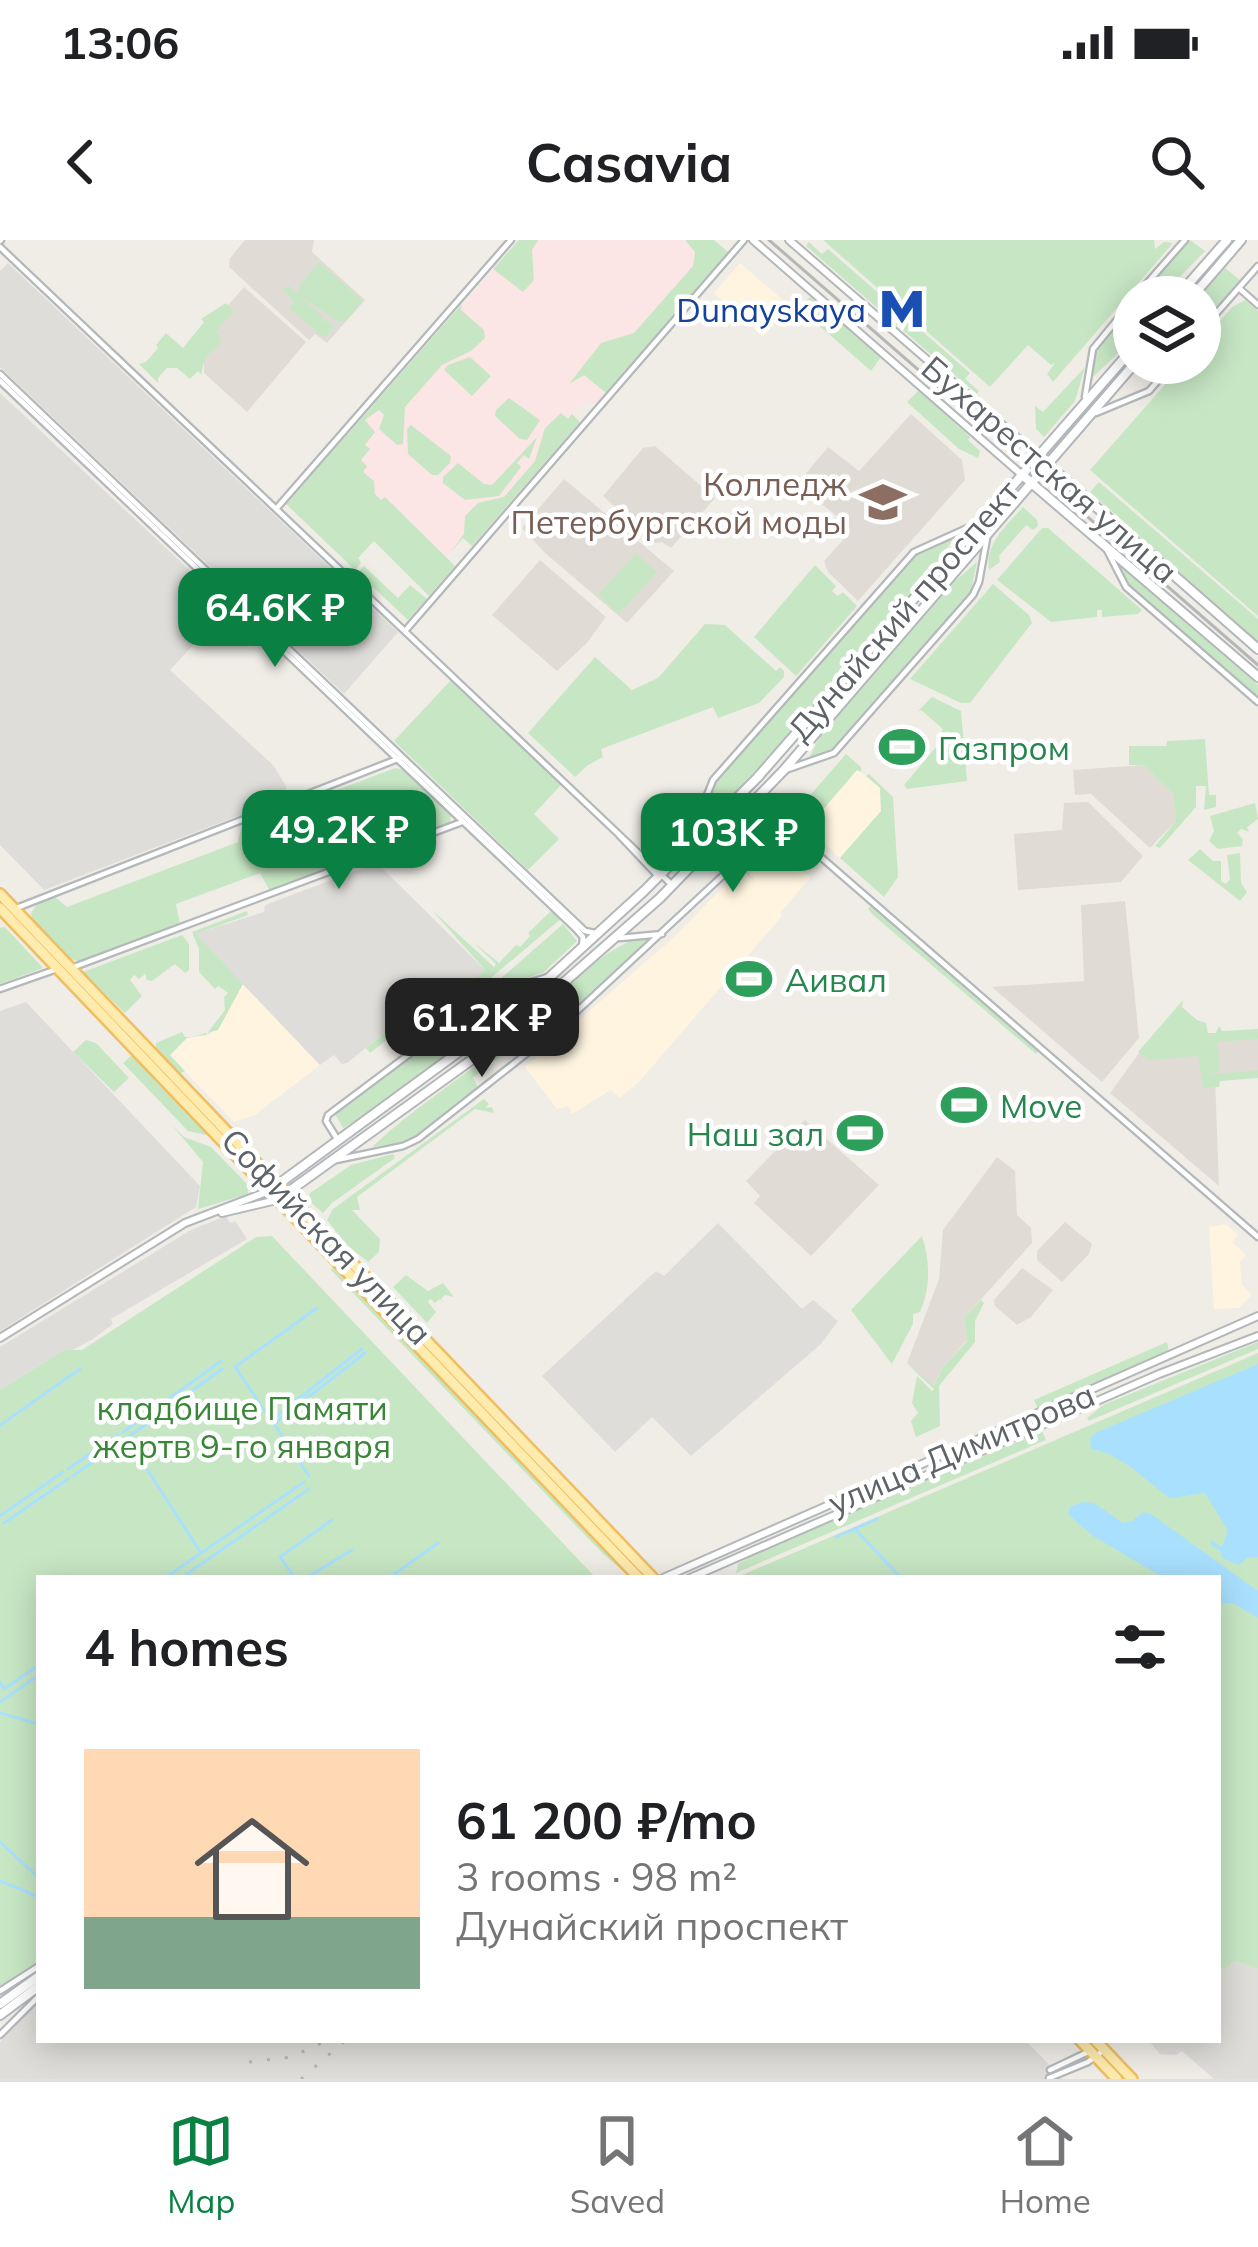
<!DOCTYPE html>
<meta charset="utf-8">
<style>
:root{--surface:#fff;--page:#f2f2f2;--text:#202124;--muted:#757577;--line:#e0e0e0;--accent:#0b8043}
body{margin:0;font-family:Mulish,sans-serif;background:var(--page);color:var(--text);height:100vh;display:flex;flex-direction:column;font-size:45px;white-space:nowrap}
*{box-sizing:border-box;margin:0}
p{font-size:39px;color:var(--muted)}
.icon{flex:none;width:66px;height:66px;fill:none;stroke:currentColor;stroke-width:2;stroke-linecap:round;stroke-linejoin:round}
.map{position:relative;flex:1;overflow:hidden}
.panel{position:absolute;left:36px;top:1335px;width:1185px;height:468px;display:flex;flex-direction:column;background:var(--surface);border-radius:0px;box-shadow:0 6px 30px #0003}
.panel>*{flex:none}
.buttons{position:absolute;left:1113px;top:36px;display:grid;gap:24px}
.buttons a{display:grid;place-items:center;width:108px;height:108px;border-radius:50%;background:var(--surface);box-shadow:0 6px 30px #0003;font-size:60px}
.price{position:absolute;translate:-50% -102px;padding:0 27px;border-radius:24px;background:var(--accent);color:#fff;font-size:39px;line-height:78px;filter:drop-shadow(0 3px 6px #0008)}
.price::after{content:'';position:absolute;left:50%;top:72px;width:36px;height:27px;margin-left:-18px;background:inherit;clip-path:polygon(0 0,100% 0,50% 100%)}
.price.selected{background:#222;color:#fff}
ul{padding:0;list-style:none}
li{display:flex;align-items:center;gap:36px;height:300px;padding:0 48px}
li span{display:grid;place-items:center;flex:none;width:336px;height:240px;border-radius:0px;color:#555}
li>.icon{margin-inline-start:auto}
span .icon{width:144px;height:144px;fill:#fffc;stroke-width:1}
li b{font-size:51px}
h2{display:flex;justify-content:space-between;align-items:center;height:144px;padding:0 48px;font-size:51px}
.status{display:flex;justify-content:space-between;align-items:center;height:84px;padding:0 60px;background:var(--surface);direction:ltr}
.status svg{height:33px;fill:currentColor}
header{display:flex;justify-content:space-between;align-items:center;height:156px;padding:0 48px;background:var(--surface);font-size:54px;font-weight:700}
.menu{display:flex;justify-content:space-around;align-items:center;height:168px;border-top:3px solid var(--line);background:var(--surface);font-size:33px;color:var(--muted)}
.menu a{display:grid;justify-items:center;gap:6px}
.menu .selected{color:var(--accent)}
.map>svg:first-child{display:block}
</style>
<div class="status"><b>13:06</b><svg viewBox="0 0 49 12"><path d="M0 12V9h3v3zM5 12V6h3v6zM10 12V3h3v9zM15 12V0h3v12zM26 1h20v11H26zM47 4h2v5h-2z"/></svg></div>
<header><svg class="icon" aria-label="back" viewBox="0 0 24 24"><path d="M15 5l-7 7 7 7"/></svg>Casavia<svg class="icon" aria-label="search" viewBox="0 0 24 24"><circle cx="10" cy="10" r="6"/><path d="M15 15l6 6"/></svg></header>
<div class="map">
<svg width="1258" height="1839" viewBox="0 0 1258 1839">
<rect width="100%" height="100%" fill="#f0ede7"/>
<path fill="#fef4df" d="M740 23 790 66 763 97 714 53Z
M858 529 880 548 881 571 840 618 807 587Z
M786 606 803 618 809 612 824 625 817 624 806 633 810 638 780 673 782 676 639 842 620 858 611 850 572 874 569 866 557 869 525 827 673 698 735 635 741 631 755 641 743 626 749 621 756 628Z
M243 744 320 825 255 875 234 882 170 816 187 798 210 795Z
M1226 984 1238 995 1232 1002 1246 1015 1240 1022 1242 1045 1252 1055 1239 1068 1214 1069 1209 987Z"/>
<path fill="#dfddd9" d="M8 23 398 392 344 454 0 127V31Z
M0 153 229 367 170 430 274 526 287 548 272 563 44 650 0 605Z
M377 623 485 730 417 782 402 765 395 771 401 779 347 823 342 824 334 815 320 825 195 694 264 672 265 665Z
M26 762 200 946 196 967 0 1091V771Z
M226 976 230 983 235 981 247 999 111 1079 113 1084 93 1099 69 1112 64 1110 0 1150V1107L191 990Z
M718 983 802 1069 813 1060 838 1081 821 1104 691 1216 652 1177 615 1212 542 1136 656 1031 664 1036Z
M1236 1721 1258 1729V1839H1214L1182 1811 1176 1815 1160 1814 1148 1800H1218V1733Z
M39 1760V1800H1025L1063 1839H0V1802Z"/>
<path fill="#e0dcd5" d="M245 0H314L312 12 365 60 327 103 315 94 309 100 229 27 230 18Z
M244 47 306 102 247 172 204 133V93Z
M911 174 962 220 965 240 858 361 828 332 824 321 850 292 849 286 797 244 828 207 859 231Z
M655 206 715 258 671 308 662 302 655 303 603 256 643 208Z
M564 239 674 331 627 383 544 312 522 288Z
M540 320 606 377 587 403 557 431 492 375Z
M1143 525 1173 554 1176 581 1150 608 1091 554 1075 555 1073 530Z
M1088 562 1143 616 1121 642 1018 650 1014 594 1062 590 1064 563Z
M1125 661 1139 798 1102 842 992 747 1084 741 1081 665Z
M1258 795V834L1215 837 1219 946 1110 853 1148 801Z
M805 880 879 945 811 1016 754 963 760 956 746 941Z
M997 917 1015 931 1017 975 1031 988 1032 1003 964 1078 967 1100 943 1127 933 1146 907 1123 939 1039 943 990Z
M1065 982 1092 1004 1089 1014 1062 1042 1037 1020V1011Z
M1022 1028 1053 1050 1031 1077 1017 1085 995 1066 994 1060Z"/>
<path fill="#fce5e5" d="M519 0H714L728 12 595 165 586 161 572 173 580 182 472 306 463 299 443 321 333 214Z"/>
<path fill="#c7e7c4" d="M519 0H538L532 10 534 40 523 52 493 29Z
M685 0H714L728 12 606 153 584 135 569 144 601 103 634 93 693 26 695 12Z
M823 0H1154L1155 9 1164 2 1173 3 1053 142 1047 134 1055 123 1051 125 1028 105 990 147Z
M1190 0 1205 11 1168 49 1166 57H1141Z
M809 2 822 14 828 9 970 133 965 139 979 151 977 154C919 105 863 55 806 6Z
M319 22 363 61 345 82H338L299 55 324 78 319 85 325 79 334 87 324 98 289 68 294 61 283 50 288 45 298 54 299 46Z
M1225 28 1240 40 1200 86V57Z
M810 57 881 117 871 131 799 68Z
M1245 60 1258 71V376L1090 230 1184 123H1200V104L1232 67Z
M226 63 234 71 216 91 221 97 219 102 227 98 205 118 201 135 198 131 190 139 177 128H167L158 138V143L139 124 146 122 158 108 156 105 166 93 183 108 204 82 201 79Z
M462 64 461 70 484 90 485 98 471 111 442 125 405 167 403 204 397 205 379 189 384 175 379 170 365 180 375 192 365 205 370 209 361 220 367 226 363 232 374 241 375 254 381 260 385 257 455 326 429 356 374 301 358 318 361 323 355 330 286 264Z
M1134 65V98L1091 139 1099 106Z
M470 117 491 136 472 156 444 130 448 125Z
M1085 127 1075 161 1044 197 1036 189 1035 166 1043 172Z
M919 150 970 197 968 200 980 211 978 218 959 209 907 162Z
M509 158 540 180 527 200 520 199 495 176 496 170Z
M561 173 568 179 572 174 580 182 472 306 463 298 450 313 464 294 465 276 478 263 504 257 535 221 545 188Z
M411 185 451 216 450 223 438 235H432L408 214 407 189Z
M537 197 529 219 524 215 517 223 521 227 499 256 465 260 443 243V237L458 223 484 244 492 245Z
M1099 242 1258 379V402L1090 252Z
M1023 267 1037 280 1038 286 1033 290 1026 285 999 316 1000 322 989 330C985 303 1006 286 1023 267Z
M1042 288H1048L1142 370 1138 374 1102 377V370H1097V377L1051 382 997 340Z
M950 298 952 301 937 323 780 504 724 564 701 582 716 542 920 311Z
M636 313 657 332 619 374 598 355Z
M977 322 971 351 830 511 808 520 819 498 955 341Z
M815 325 836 346 832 351 838 356 843 352 857 366 796 436 754 397Z
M1119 325 1258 445V458L1128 345 1121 337Z
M364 326 398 358 410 345 427 359 408 380 358 333Z
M993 344 1029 375 1032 383 970 463H961L910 439Z
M705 384 725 385 776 431 780 427 784 431V437L759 463 718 478 713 467 601 509 603 517 588 525 575 537 528 493 595 417 632 450 658 438Z
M451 440 561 545 534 574 559 599 528 630 394 501Z
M932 457 961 471 967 541 907 549 904 545 942 500 947 511 953 504 945 497 950 491 941 493 943 489 921 470 917 472Z
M1205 499 1209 555H1216V567L1204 570 1206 546H1196V567L1160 608 1155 606 1176 581 1173 554 1143 525H1129V506H1166L1167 501Z
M846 514 861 527V532L857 530 808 587 809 592 792 576Z
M395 528 406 530 451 572 450 584 270 651 260 633 176 664 180 684 78 721 68 718 32 680 31 673 37 664 55 657 67 667 238 602 242 586Z
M869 534 893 557 898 637 884 657 840 618 881 571 880 548 866 536Z
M697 555 682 598 670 612 667 609 663 618H656L647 608Z
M1255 563 1258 579 1247 587 1249 592 1241 589 1237 593 1243 599 1242 606 1218 609 1209 601 1214 591 1210 576Z
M779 590 809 612V616L801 618 786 606 765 628H756L749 619Z
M1200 609 1213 621H1221V641L1226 644 1230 639 1227 615 1240 613 1241 643 1247 652 1240 661 1188 620Z
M871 665 1038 811 1036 814 873 675 868 669Z
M553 669 562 678 423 795 399 790 370 813 366 808 409 772 417 782 485 730 432 670 494 727 496 724 472 701 499 723 516 705 520 707 530 696 528 693Z
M247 671 248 675 196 694 243 744 218 790 187 798 170 815 185 831 179 834 156 809V803L182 792 185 797 206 795 225 770 224 757 228 753 218 746 215 749 199 732V709L192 692Z
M563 684 577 701 544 732 483 754Z
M5 687 43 728 0 744V688Z
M182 695 189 704V730L185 733 175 724 152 741 147 740 145 734 139 739 134 735 130 740 142 756 125 773 83 732Z
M641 697 651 701 554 789 542 782 473 838 478 847 476 852 410 901 372 907C410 871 454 843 496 810 534 780 597 709 641 697Z
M523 746 525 749C475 802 408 853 343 888L335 874 487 758Z
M1183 760 1182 767 1197 780 1206 783 1208 793H1216L1219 786 1222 791 1258 789V799L1218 802 1219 831 1203 835 1258 830V838L1220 841 1219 847 1203 848 1198 816 1149 820 1138 812Z
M86 800 96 803 129 838 114 852 73 812Z
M133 814 206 891V895L188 891 123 823Z
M484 859 489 864 485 868 492 867 494 873 475 869 357 957 360 970H352L380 999 379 1012 368 1022 346 1004 327 980 333 969Z
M171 884 184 897 211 907 248 945V954L198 969 203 922Z
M393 914 395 918 332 963 323 973 308 960 310 953 351 925Z
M272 996 596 1338H39V1722L0 1746V1150L64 1110H82L256 997Z
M922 996C930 1021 931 1048 920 1072L913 1074V1084L892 1124 851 1070Z
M334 1025 629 1334 628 1335 604 1315 331 1030Z
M406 1035 428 1051 443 1043 454 1057 445 1055 441 1059 445 1065 440 1059 435 1063 430 1059 428 1062 436 1072 427 1083 393 1047Z
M981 1060 984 1063 975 1081V1102L939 1146 940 1186 916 1197 911 1181 918 1173 912 1163 917 1136 932 1151 934 1149 907 1124 934 1145 943 1127 967 1101 964 1078Z
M1167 1102 1169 1112 1038 1169 1034 1160Z
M1258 1102V1109L1089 1181 1087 1178 1103 1165Z
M1258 1113V1729L1236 1721 1218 1733V1338H735Z
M1042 1191 1046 1200 736 1333 738 1324 766 1309Z"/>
<path fill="#a9e0fe" d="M1258 1124V1317L1247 1318 1239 1325 1222 1318 1220 1311 1210 1304 1211 1300 1222 1307 1228 1291 1205 1253 1170 1258C1143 1239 1124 1215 1091 1209L1090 1199 1095 1193Z
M1083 1262 1094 1263 1123 1283 1132 1281 1143 1272 1151 1274 1258 1351V1378L1233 1363H1218V1338H1164L1093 1296 1068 1274 1070 1267Z"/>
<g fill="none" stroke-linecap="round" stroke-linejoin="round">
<path stroke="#a9e0fe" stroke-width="3" d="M317 1068 235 1127 271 1180 362 1109
M0 1185 80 1129
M123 1192 221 1121
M68 1229 118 1195
M73 1236 122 1201
M309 1236 274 1184 365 1113
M0 1276 63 1232
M4 1283 68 1239
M857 1291 901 1338
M836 1297 877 1279
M201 1313 127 1198 222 1129
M165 1338 304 1242
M181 1338 309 1249
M295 1338 280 1317 332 1280
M306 1338 352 1310
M389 1338 438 1303
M0 1442 4 1449 39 1425
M0 1462 39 1435
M0 1473 39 1484
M0 1602 39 1638
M0 1641 39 1657"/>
<g stroke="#b4b8bb" stroke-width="9">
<path id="minor" d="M0 1 1 0
M0 7 670 643
M1240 49 1258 65
M1135 57 1185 0
M1200 92 1258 26
M0 134 585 691 595 693
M0 141 576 689 583 697 582 707
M1085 157 1093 109 1134 59
M1096 173 1149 151 1173 123
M276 269 511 0
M1107 310 1126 347 1258 462
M405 391 744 0
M788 529 834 513 973 355 979 342 987 298
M751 568 769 572 1258 997
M619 595 657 635
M687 606 713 540 914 312 976 284
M14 669 400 518
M620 698 662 694
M74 727 462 582
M0 749 57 729
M336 897 326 881 328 875 488 755 548 737
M336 920 403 906 418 899 559 788 732 627 739 616 734 584
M0 1751 39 1726
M0 1795 39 1756
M1050 1830 1090 1811
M1049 1838 1088 1822 1104 1810"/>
</g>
<g stroke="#b4b8bb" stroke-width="10">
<path id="tertiary" d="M753 0 1021 234
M789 0 1037 215
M222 973 277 960
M0 1098 185 983 269 951
M663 1338 1258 1076
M690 1338 1159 1134 1258 1096"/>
</g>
<g stroke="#b3b7bb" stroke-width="12">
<path id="secondary" d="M1177 57 1227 0
M1192 57 1241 0
M1037 215 1258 409
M1021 234 1258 437
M269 951 505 778 644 651 757 538 1134 107
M277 960 495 803 660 658 783 531 1135 123
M0 1764 39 1736
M0 1775 39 1746"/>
</g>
<g stroke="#f0bd60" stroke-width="14">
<path id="primary" d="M0 654 653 1338
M0 668 639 1338
M1080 1800 1117 1839
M1095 1800 1132 1839"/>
</g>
<use href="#minor" stroke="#fff" stroke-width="4.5"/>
<use href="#tertiary" stroke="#fff" stroke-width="6"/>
<use href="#secondary" stroke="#fff" stroke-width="8"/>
<use href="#primary" stroke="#feebae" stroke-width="9"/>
<path stroke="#b5b6b7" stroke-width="3" d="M769 0 1258 425"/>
<path stroke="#b5b6b7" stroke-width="3" stroke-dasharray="3 15" stroke-linecap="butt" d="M249 1822 291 1817 328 1800
M301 1839 346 1800"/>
</g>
<defs>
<g id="metro-bare" transform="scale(3.6)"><path d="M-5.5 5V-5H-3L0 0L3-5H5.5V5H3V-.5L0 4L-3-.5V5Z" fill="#1a4fb4" stroke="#fff" stroke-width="2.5" paint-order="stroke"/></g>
<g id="university-bare" transform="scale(3.6)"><path d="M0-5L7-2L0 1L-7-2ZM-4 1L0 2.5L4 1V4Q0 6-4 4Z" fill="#8d6e63" stroke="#fff" stroke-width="2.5" paint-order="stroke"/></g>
<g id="stadium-bare" transform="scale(3.6)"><path d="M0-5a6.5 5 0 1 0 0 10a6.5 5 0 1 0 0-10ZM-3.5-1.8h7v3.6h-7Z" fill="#2e9e5b" stroke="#fff" stroke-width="2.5" paint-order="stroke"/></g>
</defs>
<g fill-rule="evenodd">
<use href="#metro-bare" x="902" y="69"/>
<use href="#university-bare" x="883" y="262"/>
<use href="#stadium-bare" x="902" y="507"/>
<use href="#stadium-bare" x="749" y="739"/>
<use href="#stadium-bare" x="964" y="865"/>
<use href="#stadium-bare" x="860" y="893"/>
</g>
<g text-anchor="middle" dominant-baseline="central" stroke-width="9" stroke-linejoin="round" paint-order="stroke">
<g font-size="33" fill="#164399" stroke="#fff" text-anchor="end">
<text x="866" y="69">Dunayskaya</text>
</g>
<g font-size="33" fill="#5e6367" stroke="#fff">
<text transform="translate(1050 229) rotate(41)">Бухарестская улица</text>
<text transform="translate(903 370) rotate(-49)">Дунайский проспект</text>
<text transform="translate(327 996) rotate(46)">Софийская улица</text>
<text transform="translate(961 1208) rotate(-23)">улица Димитрова</text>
</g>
<g font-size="33" fill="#785e54" stroke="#fff" text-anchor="end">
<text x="847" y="243">Колледж<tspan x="847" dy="38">Петербургской моды</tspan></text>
</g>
<g font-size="33" fill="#27864d" stroke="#fff" text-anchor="start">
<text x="938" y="507">Газпром</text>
<text x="785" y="739">Аивал</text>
<text x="1000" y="865">Move</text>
<text x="824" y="893" text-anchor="end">Наш зал</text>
</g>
<g font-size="33" fill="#398636" stroke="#fff">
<text x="242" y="1167">кладбище Памяти<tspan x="242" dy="38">жертв 9-го января</tspan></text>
</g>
</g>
</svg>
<div class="buttons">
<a><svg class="icon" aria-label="layers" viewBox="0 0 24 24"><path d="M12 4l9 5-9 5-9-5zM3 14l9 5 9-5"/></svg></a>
</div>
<b class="price" style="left:275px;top:430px">64.6K ₽</b>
<b class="price" style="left:339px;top:652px">49.2K ₽</b>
<b class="price" style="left:733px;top:655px">103K ₽</b>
<b class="price selected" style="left:482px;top:840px">61.2K ₽</b>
<section class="panel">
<h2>4 homes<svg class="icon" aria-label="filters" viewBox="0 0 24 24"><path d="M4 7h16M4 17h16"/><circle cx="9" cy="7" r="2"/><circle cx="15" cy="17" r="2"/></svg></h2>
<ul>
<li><span style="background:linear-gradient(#ffd9b3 70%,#7fa58c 0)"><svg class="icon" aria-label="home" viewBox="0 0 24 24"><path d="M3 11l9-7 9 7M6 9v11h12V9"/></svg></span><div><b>61 200 ₽/mo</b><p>3 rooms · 98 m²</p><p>Дунайский проспект</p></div></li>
</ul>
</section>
</div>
<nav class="menu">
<a class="selected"><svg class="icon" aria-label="map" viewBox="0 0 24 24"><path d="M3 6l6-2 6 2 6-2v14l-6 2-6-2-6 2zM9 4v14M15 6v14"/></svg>Map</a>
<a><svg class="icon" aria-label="saved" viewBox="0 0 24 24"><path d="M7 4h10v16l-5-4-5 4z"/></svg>Saved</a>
<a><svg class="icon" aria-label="home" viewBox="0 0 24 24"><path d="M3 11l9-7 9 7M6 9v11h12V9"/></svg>Home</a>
</nav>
